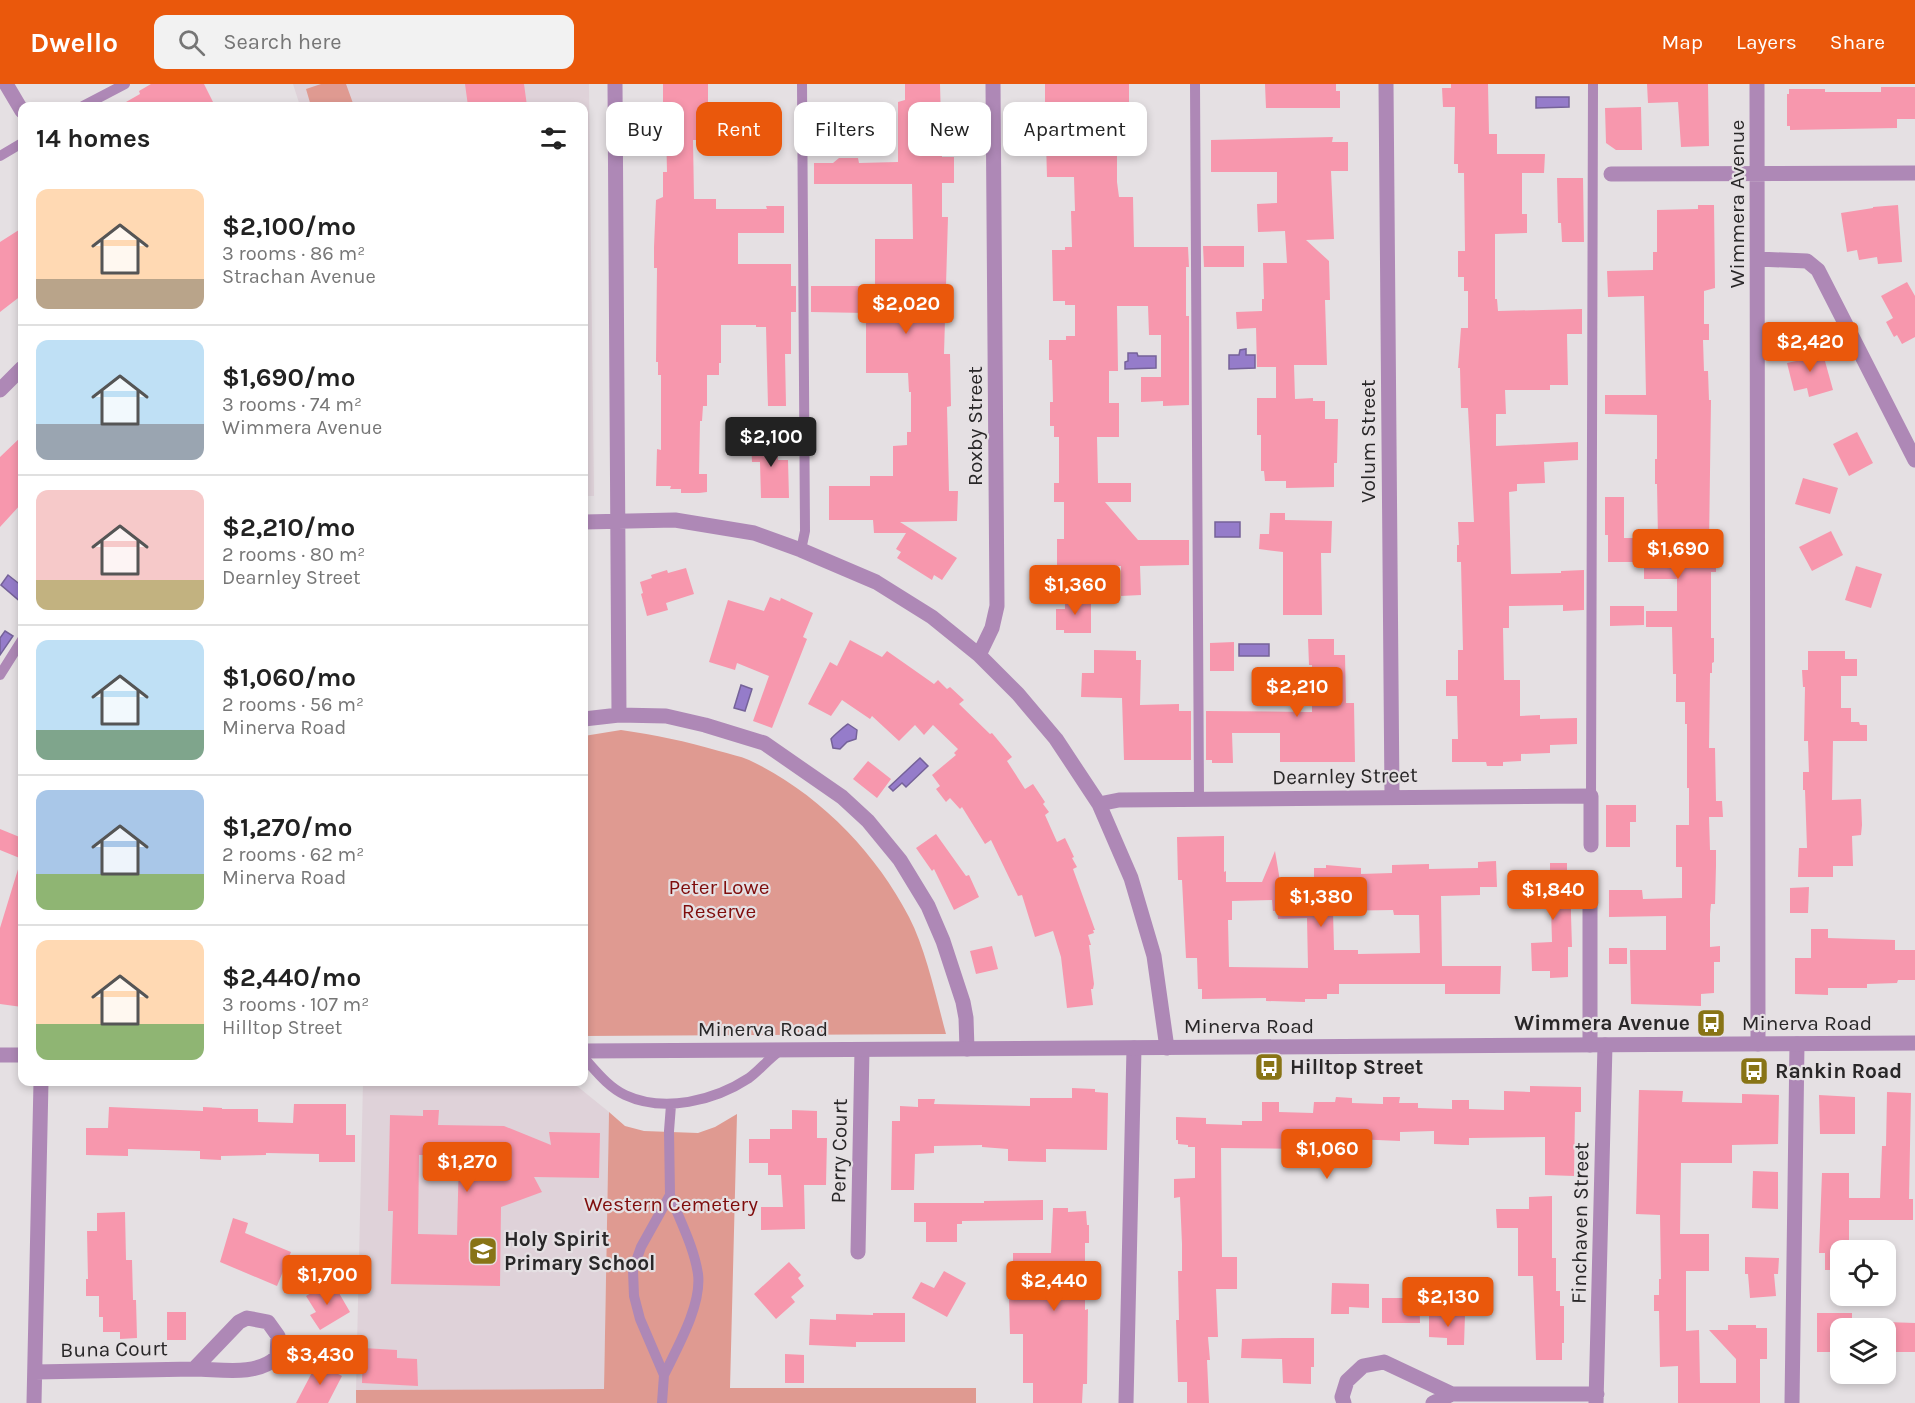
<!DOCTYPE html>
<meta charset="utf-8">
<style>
:root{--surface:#fff;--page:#f2f2f2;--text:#222;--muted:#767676;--line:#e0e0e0;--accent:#ea580c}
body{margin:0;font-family:Karla,sans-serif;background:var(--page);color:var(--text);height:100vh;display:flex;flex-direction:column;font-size:22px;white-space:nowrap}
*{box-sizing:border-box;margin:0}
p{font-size:20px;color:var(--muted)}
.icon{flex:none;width:33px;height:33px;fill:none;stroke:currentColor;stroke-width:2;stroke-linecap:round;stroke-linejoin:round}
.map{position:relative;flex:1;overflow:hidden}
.sheet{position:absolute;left:18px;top:18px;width:570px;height:984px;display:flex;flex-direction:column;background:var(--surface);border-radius:12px;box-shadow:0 3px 9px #0003}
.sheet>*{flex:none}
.banner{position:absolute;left:606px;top:18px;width:570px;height:54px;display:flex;gap:12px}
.tools{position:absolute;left:1830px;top:1156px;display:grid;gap:12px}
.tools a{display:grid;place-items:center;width:66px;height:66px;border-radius:12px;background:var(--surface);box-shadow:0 3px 9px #0003;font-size:30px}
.price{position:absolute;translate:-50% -51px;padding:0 14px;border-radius:6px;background:var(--accent);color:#fff;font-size:20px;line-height:39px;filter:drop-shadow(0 2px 3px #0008)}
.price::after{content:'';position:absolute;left:50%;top:36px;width:18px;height:14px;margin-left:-9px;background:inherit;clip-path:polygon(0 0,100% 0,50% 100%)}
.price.on{background:#222;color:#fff}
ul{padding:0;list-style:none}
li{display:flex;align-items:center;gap:18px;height:150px;padding:0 18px}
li+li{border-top:2px solid var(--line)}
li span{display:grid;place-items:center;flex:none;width:168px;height:120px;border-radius:12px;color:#555}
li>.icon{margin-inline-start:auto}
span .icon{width:72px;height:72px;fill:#fffc;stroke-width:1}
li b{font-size:26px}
h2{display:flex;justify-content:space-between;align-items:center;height:72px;padding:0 18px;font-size:26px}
.tag{padding:0 21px;border-radius:12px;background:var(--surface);box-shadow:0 3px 9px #0003;font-size:21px;line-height:54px}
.tag.on{background:var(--accent);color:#fff}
header{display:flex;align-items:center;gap:36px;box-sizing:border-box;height:84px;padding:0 30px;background:var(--accent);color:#fff}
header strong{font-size:28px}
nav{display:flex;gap:33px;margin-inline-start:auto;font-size:21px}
.search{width:420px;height:54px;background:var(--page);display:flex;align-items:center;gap:15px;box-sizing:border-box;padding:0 21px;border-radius:12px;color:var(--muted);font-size:22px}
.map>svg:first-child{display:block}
</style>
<header>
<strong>Dwello</strong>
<div class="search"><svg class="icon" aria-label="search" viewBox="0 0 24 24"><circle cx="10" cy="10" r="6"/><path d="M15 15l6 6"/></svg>Search here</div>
<nav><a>Map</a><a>Layers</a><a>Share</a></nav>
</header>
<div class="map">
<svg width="1915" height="1319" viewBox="0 0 1915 1319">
<rect width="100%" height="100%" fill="#e5e0e3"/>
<path fill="#dfd2d9" d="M293 0H589L594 412H584V22H300Z
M363 998H572L609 1028 604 1305 356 1306Z"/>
<path fill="#df9a91" d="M321 0H346L354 22H311L306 5Z
M621 646C656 651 685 657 719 667 729 670 740 672 749 676 817 708 875 767 909 833 926 866 936 913 946 950L584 952V652Z
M609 1028 625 1042 644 1047 698 1049 715 1043 737 1030 730 1304H976V1319H356V1306L604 1305Z"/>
<path fill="#957cca" stroke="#756299" stroke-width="1.5" d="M1536 13H1569V23L1536 24Z
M1246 265V271H1255V284L1229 285V271H1239L1240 266Z
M1128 269H1137L1138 272H1156V284L1125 285V278L1128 277Z
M1215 438H1240V453H1215Z
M8 491 22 502V519L1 501Z
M5 547 13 552 0 571V554Z
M1239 560H1269V572H1239Z
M741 601 752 605 745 627 734 624Z
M848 640 857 646 856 655 847 658 840 665 833 664 831 655C833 652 846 641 848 640Z
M920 674 928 682 906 703 902 699 893 707 889 703Z"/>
<path fill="#f797ad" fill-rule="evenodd" d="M151 0H204L215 22H119L140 10 139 7Z
M465 0H524L527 22H468Z
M663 0H708V56H693L694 115H716V125H767L766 122H784V149H738V180H791V202H796V228H791V270H785L786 322H768L766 243H756V241H721V279H719V291H707V322H703L702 337H700L699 390H707V408L699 409H681V405H670L671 402H656L657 365 661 366V291H658V278H656L657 184H654V163L656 116 663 113V88H667L666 42H663Z
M905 0H940L942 73H954V99H942V133H948L944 270H950L951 322 947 323 949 407H958L957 437 900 438 957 474 942 496 934 491 932 496 897 474 901 468 896 465 906 449H874L873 436H829V402H870V392H893V362L907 361V348H911V308H909L908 289H866V229L811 228V202H875V155H913L912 100H814V79H833L839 74H858L859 79 898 78V18L905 16Z
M1045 0H1129V28H1117V98L1119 113H1133L1134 163H1188L1189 183H1186V232H1189V321L1163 322V317L1141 318V293H1161V251H1149L1148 222H1117L1118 287H1109V319H1119V353H1097L1098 399H1131V418H1105L1138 456H1189V481L1140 482 1141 511 1121 512V482H1057V455H1064V418H1054V399H1059V353H1054V342H1050V318H1053L1052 276H1049V256H1066V252H1075V221H1065V217H1053L1052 166H1065V163H1072L1071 127H1075L1074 93H1047L1046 58H1051V27H1045Z
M1265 0H1336V7H1340V24H1266Z
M1451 0H1488L1489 50H1497V70H1545L1544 89H1522V130H1527V149L1495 150V215H1497L1498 227 1582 225V250H1567L1568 301H1550V306H1505L1506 330H1496V362L1578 358V376L1544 378 1545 399 1517 400V407L1509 408 1511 490 1561 489V487L1584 486V526L1563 527V521L1509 522V544H1503L1504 596H1520V632L1540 631V635L1577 634V660L1550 661V669L1521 670V677L1503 678V682H1487L1486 678H1452V655H1458L1457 612H1446V596H1458V566H1463L1461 478H1457V461H1459L1458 438H1474L1468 324H1461L1460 284H1458L1461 244H1468V207H1464V193H1458V167H1465L1464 89H1458V80H1454L1455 23H1443L1442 4H1451Z
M1647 0H1708L1709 62 1681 63 1678 18 1648 19Z
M1881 3H1915V35H1897V44L1790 46V42H1787V10H1789V5H1825V8H1881Z
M1641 23 1642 66H1616L1606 59 1605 24Z
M1333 53 1332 58H1348V87H1331L1334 155 1306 156 1329 177 1330 216H1325L1327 281H1294L1295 315 1313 314V317H1325V335H1338L1337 379H1334V403L1286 404V397H1265L1264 387H1261V351H1257V314H1276V283H1257L1256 244 1237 245 1236 228 1262 227V215H1264L1263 179H1287L1285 147 1258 148 1257 120 1277 119V88H1211V56Z
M1557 94H1583L1584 158H1562L1561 139H1558Z
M1698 121H1714L1715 204 1704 207V240H1709V256H1703L1704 287H1708L1709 316H1711L1709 461H1716V488H1711V554H1714V578L1712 579V589H1710L1709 664H1715L1716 717H1722L1723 733H1709L1710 766H1716V782L1715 820H1711L1710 830V863L1720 862V878H1714V909L1701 910V922L1631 920 1630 866H1666V832L1609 833V806H1642L1643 815 1682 814V783H1676V741H1689V704H1687V640H1685V618H1676V590H1673L1672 543H1646V527H1677V495H1644V478H1608V451H1605V413H1624V454H1658L1657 400H1655V375H1657V331L1605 330V311H1646L1644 212 1608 213 1607 187 1653 186V168H1657V126L1698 125Z
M1898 121 1902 178 1878 180 1877 173 1859 176 1857 166 1847 168 1841 129 1873 124V123Z
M22 144V211L0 228V158Z
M1203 162H1244V183H1204Z
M1907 198 1915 212V253L1902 260 1897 251 1894 253 1886 238 1893 234 1881 212Z
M1815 262 1818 271 1823 270 1833 306 1809 313 1807 304 1794 307 1787 279 1801 276 1798 266Z
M1857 348 1873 379 1849 392 1833 360Z
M22 352V419L0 443V373Z
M751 354H777L778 376H788L789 414H761L760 378H752Z
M1803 394 1838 404 1830 430 1795 420Z
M1270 429H1285V436L1332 437 1331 469H1321L1322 531H1283V468L1259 465 1260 450H1269Z
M1831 447 1843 471 1812 487 1799 463Z
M1856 482 1882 490 1871 524 1845 516Z
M686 484 694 510 666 519 668 526 647 532 641 510 643 509 640 498 652 494 651 491 667 486 668 489Z
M770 513 780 517 781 514 813 529 803 553 807 555 772 644 753 637 769 592 737 579 735 586 709 578 728 516 764 527Z
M1091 514V549H1064V546H1056V525H1065V515Z
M1610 522H1644V541L1610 542Z
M1308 555H1334V571H1345L1346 619H1354L1355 678H1280V649H1232L1233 679H1212V676H1206V627L1312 628V581H1309Z
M850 556 882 573 887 567 934 600 938 596 947 605 950 603 964 616 959 620 990 650 992 649 1012 673 1007 677 1025 705 1033 700 1045 718 1043 720 1049 728 1045 731 1057 758 1065 754 1074 773 1072 774 1077 783 1073 785 1095 846H1093L1094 849 1088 851 1091 861H1089L1094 900 1093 905H1091L1093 921 1067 924 1061 873 1053 847 1035 853 1022 811 1018 812 991 756 985 760 962 723 960 725 950 714 946 718 936 705 940 702 932 691 956 671 954 669 958 665 933 641 924 651 915 641 899 657 872 632 870 635 842 616 831 632 808 620 830 578 837 582Z
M1234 558V587H1210V559Z
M1094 566 1136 567V576H1141L1140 621 1179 620V627H1191V676H1124L1122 614 1081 613 1082 589H1094Z
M1808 567H1845V575H1857V592H1841V624H1851V638H1859L1860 641H1867V657H1833L1832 716 1861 715 1862 741 1861 751 1852 752 1853 782H1833V793H1798L1799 764H1807L1805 706H1803V688H1809L1808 657H1804L1805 603H1803L1802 586H1808Z
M868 677 891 695 877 714 853 695Z
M1606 721H1636V738H1630V763H1606Z
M0 745 22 754V775L0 766Z
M936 750 966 792 969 791 979 813 954 826 934 785 932 787 916 764Z
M1224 752V788L1226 787V798H1262L1275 767 1280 797H1314V784H1326V781L1361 784V790L1392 789V781L1429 780V785L1478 784V778L1496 777 1497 803H1480V811L1441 812 1442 882H1501L1500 910H1445V900H1339V910H1327V915H1305V918L1266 917V914L1202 915V905H1198L1197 874H1186L1182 796H1178L1177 753ZM1272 816 1273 827H1277L1278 835 1307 834 1308 884 1229 883 1228 836H1232V817ZM1393 826 1394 831H1419L1420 869 1358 870V866H1334L1333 827Z
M1550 779H1567V815H1571V831L1572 863H1568V893L1550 894V887H1532L1531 859 1552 858 1551 824H1528V807L1532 808V791H1550Z
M19 782 22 783V923L0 920V844Z
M1809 803 1808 829H1790V804Z
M1811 845H1828V854L1895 856V866H1915V896H1898L1897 899 1867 900V904H1828V911L1795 910V874H1811Z
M992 862 998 885 976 890 970 867Z
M1609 864H1627V880H1609Z
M1530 1002 1581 1003V1028H1575L1574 1092 1545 1091V1053L1469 1054V1061H1462L1434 1060V1047L1400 1048V1057L1331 1054 1330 1075H1309V1065L1221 1064 1222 1173H1237V1205H1216L1218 1253H1208L1210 1276H1207L1209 1319H1187V1298H1178L1176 1236H1179L1178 1187H1182V1160L1180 1113 1174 1114V1095L1195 1094V1063H1188V1061L1178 1060V1056H1176V1033L1206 1034V1040L1242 1041V1037H1262V1018H1279V1028L1313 1029 1314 1018H1335L1336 1013 1352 1014V1019L1383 1020V1013H1400L1399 1019H1418V1024L1452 1025V1016H1469V1025L1504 1026V1007L1530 1008Z
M1072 1004 1095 1005V1008L1108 1009 1107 1066 1046 1065V1078L1008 1077V1065L982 1063V1061L934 1062V1069L915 1070 914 1106H891L892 1037H900V1022L918 1023V1015H935L934 1020 1030 1022V1014H1072Z
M1639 1006 1683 1007 1682 1018 1742 1019V1010L1779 1011 1778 1060 1732 1061V1079H1681L1680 1150H1709V1187H1686V1247L1699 1246 1700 1299H1736V1275L1709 1246H1728V1241H1756V1244H1767V1275H1760V1319H1678V1282L1660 1283 1659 1227H1654V1211H1659V1195H1661L1660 1131 1636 1130Z
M1887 1008 1911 1009 1909 1115H1913V1136H1849V1167H1840V1186H1825V1169H1819L1822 1089H1849V1114H1880L1882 1062H1886Z
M1819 1011 1855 1013V1050H1820Z
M294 1020H346V1051H355V1078H319V1070L266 1069V1071L221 1072V1076L200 1075V1067L128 1065V1072L86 1071V1044H108L109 1023 203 1027V1023L222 1024V1025H258V1038L293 1039Z
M423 1026H439L438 1041 504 1042 551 1061 549 1048 600 1049 599 1094 534 1093 542 1108 501 1123 500 1202 391 1200 393 1127H388L390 1031 423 1032ZM419 1071H459L457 1151 418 1150Z
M792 1026 817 1027V1054H827L826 1101H804L805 1145 761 1146V1123H783L781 1091H768V1079H749V1055H770V1045H792Z
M1753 1087 1778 1088V1125L1752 1124Z
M1552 1112V1174H1556V1207H1560V1222H1564V1259H1562V1276H1536L1533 1192H1518V1144H1497L1496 1125H1529V1113Z
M1043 1116V1136L962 1137V1140H957V1158H926V1138H914V1119H984V1117Z
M1053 1124H1068V1128L1086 1127 1087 1141H1089V1159H1085V1226L1088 1225 1087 1300H1083L1082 1319H1033V1299H1023V1250H1010L1009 1214H1013V1169H1051Z
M125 1128 126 1176H132L133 1216H136L137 1254 120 1255V1248H103V1233H99V1212H86V1195H88L87 1147H97V1129Z
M233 1134 248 1139 245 1149 291 1168 277 1202 220 1178Z
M1745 1173 1779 1174 1778 1190H1774L1776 1212 1750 1214 1748 1190H1745Z
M789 1178 801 1191 798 1194 804 1202 791 1213 795 1218 776 1235 754 1210Z
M944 1187 966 1199 947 1233 912 1214 921 1198 934 1204Z
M332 1197 350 1228 320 1246 310 1231 316 1228 306 1212Z
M1332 1199 1369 1200V1224L1349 1223V1230H1331Z
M1403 1205H1419L1420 1239H1382V1214H1404Z
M167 1228H186V1256H167Z
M873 1229H905V1258H856V1263L809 1261 810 1235 836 1236V1230L873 1231Z
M1817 1229H1852V1245H1840V1268H1817Z
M1429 1230H1465L1464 1261H1447V1254L1429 1253Z
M1886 1238 1915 1239V1268H1886Z
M1283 1254H1314V1283H1311V1300L1283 1299 1282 1275 1241 1274 1242 1255Z
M363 1264 397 1266V1274L417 1275 418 1302 362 1299Z
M785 1270 804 1271V1299H785Z
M317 1279 342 1292 328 1319H296Z"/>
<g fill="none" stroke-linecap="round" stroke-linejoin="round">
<path stroke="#ae88b6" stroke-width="10" d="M1195 0 1199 715
M83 22 125 0
M0 72 22 59
M801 466 805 447 802 0
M0 591 22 556
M1591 712 1593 0
M584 974C596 987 608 1003 625 1011 664 1029 714 1017 749 994 760 986 769 974 781 966
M664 1291C677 1264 702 1221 698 1190 694 1163 680 1137 670 1111
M662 1319 664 1291 640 1235 634 1212 633 1186 641 1163 670 1111 669 1047 671 1021"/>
<path stroke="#ae88b6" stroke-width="15" d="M6 0 22 27
M615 0 619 631
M1386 0 1392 713
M1757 0 1758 960
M1611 90 1915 89
M1758 175 1807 177 1818 186 1915 376
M0 306 22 284
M584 438 675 436 754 449 801 466 876 498 932 533 979 571 1018 610 1056 655 1099 720 1131 794 1154 872 1167 964
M979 571 992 544 997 522 993 0
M584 635 619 631 666 632 705 641 764 659 842 713 868 737 900 776 928 822 943 857 963 918 966 934 967 965
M1099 720 1119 716 1591 712V761
M1590 961V800
M858 1168 862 966
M247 1234 268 1238 278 1252 277 1273C256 1293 220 1285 194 1285L239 1238Z
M35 1288 194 1285
M34 1319 41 998
M1126 1319 1134 964
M1344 1319 1342 1313 1347 1297 1363 1282 1384 1278 1452 1310
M1433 1319 1452 1310H1597
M1596 1319 1605 961
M1792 1319 1797 960"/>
<path stroke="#ae88b6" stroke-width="15" d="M584 967 1915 959
M0 971H22"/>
</g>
<defs>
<g id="bus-square" transform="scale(1.5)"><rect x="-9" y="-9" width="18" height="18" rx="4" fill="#887416" stroke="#e5e0e3"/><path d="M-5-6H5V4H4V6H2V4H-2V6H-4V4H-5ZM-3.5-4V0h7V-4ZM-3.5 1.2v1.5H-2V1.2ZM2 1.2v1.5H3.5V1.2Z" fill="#fff"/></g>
<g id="school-square" transform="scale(1.5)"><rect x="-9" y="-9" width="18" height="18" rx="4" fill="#887416" stroke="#e5e0e3"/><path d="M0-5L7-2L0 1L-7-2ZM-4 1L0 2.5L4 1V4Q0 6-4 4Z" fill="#fff"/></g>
</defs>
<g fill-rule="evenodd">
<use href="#bus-square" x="1711" y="939"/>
<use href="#bus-square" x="1269" y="983"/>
<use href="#bus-square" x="1754" y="987"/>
<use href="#school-square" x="483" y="1167"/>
</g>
<g text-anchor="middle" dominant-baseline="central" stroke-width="4.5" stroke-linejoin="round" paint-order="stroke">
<g font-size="21" fill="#292728" stroke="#e5e0e3">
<text transform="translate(1737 120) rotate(-90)">Wimmera Avenue</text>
<text transform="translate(975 342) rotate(-90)">Roxby Street</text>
<text transform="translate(1368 357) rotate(-90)">Volum Street</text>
<text transform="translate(1345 692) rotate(-1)">Dearnley Street</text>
<text x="1807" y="939">Minerva Road</text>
<text x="1249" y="942">Minerva Road</text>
<text x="763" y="945">Minerva Road</text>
<text transform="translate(839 1067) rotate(-89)">Perry Court</text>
<text transform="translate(1580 1139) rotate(-89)">Finchaven Street</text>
<text transform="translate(114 1265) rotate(-1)">Buna Court</text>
</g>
<g font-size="21" fill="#7f0d0c" stroke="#e5e0e3">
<text x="719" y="803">Peter Lowe<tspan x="719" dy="24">Reserve</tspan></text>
<text x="671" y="1120">Western Cemetery</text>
</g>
<g font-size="21" font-weight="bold" fill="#292728" stroke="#e5e0e3" text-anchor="start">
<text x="1690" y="939" text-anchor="end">Wimmera Avenue</text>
<text x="1290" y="983">Hilltop Street</text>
<text x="1775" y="987">Rankin Road</text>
<text x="504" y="1155">Holy Spirit<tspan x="504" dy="24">Primary School</tspan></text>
</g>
</g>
</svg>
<div class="tools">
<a><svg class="icon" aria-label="locate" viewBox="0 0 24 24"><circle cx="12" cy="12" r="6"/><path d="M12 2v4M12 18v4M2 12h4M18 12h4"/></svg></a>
<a><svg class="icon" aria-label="layers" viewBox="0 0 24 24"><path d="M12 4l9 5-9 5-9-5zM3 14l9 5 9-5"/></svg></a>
</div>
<b class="price" style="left:906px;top:251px">$2,020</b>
<b class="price" style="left:1810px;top:289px">$2,420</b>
<b class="price on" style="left:771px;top:384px">$2,100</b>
<b class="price" style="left:1678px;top:496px">$1,690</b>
<b class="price" style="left:1075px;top:532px">$1,360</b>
<b class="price" style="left:1297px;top:634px">$2,210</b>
<b class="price" style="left:1553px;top:837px">$1,840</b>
<b class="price" style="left:1321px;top:844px">$1,380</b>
<b class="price" style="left:1327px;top:1096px">$1,060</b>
<b class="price" style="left:467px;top:1109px">$1,270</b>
<b class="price" style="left:327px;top:1222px">$1,700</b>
<b class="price" style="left:1054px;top:1228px">$2,440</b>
<b class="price" style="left:1448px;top:1244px">$2,130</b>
<b class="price" style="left:320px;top:1302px">$3,430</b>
<div class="banner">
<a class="tag">Buy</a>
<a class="tag on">Rent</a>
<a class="tag">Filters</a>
<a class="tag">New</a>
<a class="tag">Apartment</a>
</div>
<section class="sheet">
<h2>14 homes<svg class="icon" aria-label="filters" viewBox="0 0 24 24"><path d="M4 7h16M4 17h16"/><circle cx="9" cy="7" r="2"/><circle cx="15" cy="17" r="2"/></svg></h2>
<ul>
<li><span style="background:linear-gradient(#ffd9b3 75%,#b9a48a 0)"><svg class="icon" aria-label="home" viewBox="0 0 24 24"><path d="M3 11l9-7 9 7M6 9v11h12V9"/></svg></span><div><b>$2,100/mo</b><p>3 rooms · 86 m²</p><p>Strachan Avenue</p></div></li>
<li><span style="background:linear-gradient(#bfe0f5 70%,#9aa5b1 0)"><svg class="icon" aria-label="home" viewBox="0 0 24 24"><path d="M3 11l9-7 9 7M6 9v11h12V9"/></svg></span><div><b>$1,690/mo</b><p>3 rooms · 74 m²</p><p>Wimmera Avenue</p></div></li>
<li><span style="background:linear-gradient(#f6c9c9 75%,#c2b280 0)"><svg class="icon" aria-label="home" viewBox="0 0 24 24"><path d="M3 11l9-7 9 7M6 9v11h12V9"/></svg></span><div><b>$2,210/mo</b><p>2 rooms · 80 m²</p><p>Dearnley Street</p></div></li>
<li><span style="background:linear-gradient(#bfe0f5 75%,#7fa58c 0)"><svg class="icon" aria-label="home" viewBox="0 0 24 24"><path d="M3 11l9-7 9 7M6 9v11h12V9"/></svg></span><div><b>$1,060/mo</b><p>2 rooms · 56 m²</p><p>Minerva Road</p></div></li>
<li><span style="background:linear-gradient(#a9c7e8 70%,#8fb573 0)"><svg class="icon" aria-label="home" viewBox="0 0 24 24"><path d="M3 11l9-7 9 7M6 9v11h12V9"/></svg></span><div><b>$1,270/mo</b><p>2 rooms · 62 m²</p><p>Minerva Road</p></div></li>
<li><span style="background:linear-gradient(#ffd9b3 70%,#8fb573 0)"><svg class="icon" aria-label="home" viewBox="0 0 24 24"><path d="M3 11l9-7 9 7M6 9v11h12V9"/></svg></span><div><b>$2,440/mo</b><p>3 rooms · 107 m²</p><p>Hilltop Street</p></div></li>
</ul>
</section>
</div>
